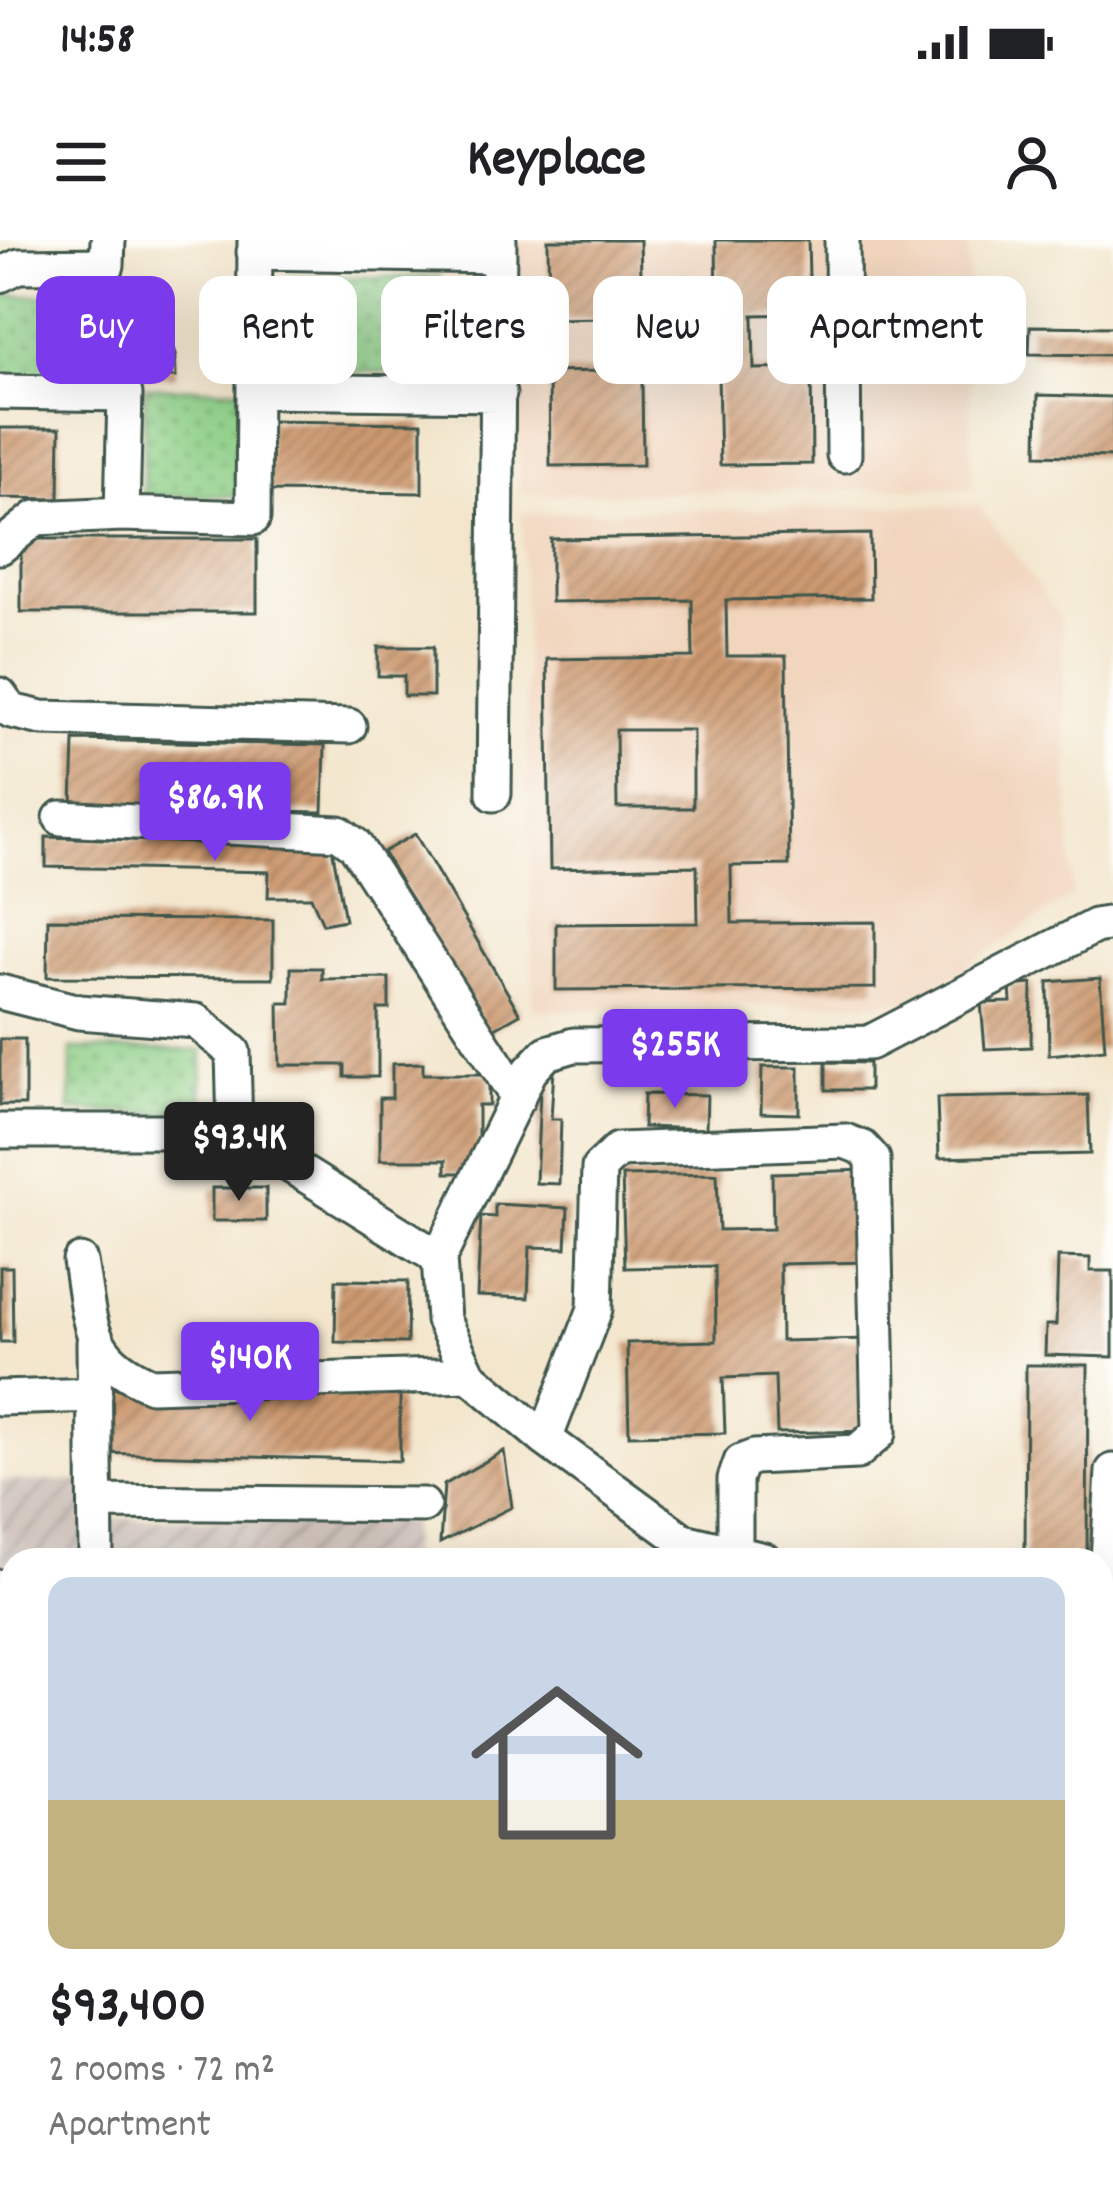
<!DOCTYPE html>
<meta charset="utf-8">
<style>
:root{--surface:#fff;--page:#f6f6f6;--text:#202124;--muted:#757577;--line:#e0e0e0;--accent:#7c3aed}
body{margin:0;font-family:Dekko,sans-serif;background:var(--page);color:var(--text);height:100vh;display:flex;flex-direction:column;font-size:45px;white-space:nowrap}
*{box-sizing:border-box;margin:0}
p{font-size:39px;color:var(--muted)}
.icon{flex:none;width:66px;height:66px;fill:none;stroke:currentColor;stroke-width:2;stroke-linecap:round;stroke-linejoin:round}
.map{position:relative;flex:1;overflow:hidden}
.side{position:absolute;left:0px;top:1308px;width:1113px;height:663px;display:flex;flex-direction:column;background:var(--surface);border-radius:36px 36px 0 0;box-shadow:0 12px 48px #0002}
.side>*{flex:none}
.guide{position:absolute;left:36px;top:36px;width:1041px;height:108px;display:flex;gap:24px}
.price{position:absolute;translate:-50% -102px;padding:0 27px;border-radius:12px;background:var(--accent);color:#fff;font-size:39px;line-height:78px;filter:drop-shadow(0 3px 6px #0008)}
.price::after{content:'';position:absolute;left:50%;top:72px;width:36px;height:27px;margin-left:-18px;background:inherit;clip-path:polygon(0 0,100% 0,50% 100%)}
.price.active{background:#222;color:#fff}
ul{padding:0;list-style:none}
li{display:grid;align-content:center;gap:24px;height:636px;padding:0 48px}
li+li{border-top:3px solid var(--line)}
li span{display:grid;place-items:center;height:372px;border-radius:24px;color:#555}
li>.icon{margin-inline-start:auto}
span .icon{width:216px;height:216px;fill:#fffc;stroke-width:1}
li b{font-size:51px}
.pill{padding:0 42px;border-radius:24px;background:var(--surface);box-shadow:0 12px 48px #0002;font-size:42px;line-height:108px}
.pill.active{background:var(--accent);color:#fff}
.status{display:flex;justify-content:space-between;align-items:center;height:84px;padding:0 60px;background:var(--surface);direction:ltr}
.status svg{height:33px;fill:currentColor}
header{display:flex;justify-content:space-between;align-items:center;height:156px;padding:0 48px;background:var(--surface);font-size:54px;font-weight:800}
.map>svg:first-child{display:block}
</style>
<div class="status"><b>14:58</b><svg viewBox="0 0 49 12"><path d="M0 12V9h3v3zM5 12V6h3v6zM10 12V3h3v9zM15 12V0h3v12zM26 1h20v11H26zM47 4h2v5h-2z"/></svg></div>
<header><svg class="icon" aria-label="menu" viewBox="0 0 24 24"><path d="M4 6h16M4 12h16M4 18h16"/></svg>Keyplace<svg class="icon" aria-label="person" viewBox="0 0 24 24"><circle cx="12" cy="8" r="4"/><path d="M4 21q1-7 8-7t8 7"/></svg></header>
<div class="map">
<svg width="1113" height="1970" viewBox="0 0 1113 1970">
<defs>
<pattern id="industrial-furrows" width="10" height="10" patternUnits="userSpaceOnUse" patternTransform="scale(3)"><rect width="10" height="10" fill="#cec1ba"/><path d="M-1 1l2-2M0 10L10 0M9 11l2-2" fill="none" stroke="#a79e98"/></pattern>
<pattern id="green-dots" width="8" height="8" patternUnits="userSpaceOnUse" patternTransform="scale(3)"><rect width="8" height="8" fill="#8ecf87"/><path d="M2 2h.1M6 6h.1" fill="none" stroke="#73a96f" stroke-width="1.8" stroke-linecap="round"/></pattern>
<pattern id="building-hatch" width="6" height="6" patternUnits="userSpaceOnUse" patternTransform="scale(3)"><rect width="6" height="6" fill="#cd9a71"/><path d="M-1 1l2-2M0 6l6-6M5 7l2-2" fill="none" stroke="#a67f5e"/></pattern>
</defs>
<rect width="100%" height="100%" fill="#fdfcf7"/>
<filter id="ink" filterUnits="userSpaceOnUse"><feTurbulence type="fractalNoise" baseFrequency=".00833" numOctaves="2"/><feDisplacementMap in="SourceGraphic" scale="24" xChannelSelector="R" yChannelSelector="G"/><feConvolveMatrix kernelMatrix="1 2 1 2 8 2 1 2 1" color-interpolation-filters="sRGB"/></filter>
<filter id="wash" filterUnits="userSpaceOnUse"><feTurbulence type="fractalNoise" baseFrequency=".004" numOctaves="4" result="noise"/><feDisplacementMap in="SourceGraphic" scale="48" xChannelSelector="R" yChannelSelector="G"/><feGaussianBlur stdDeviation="2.7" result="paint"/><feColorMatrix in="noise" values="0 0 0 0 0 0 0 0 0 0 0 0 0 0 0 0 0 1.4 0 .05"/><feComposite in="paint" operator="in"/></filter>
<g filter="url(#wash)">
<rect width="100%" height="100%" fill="#f3e6cd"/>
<path fill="#f1d5bd" d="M516 0H968L972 247 520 255Z
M979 265 1061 379 1073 655 915 761 533 771 522 273Z"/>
<path fill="url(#industrial-furrows)" d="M0 1241H85V1320H12V1329H0Z
M103 1278 411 1282 410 1320H102Z"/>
<path fill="url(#green-dots)" stroke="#56865e" stroke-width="3" d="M291 37H439V132H291Z
M0 55 120 56 119 139H0Z
M145 147 240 149 238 256 143 255Z
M71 809 202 810V874L70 871Z"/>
<g id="blocks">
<path fill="url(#building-hatch)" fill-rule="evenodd" d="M548 0H640L642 72 717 70 716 0H808L810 74 753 75 754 129 811 128 812 224 720 225 718 136 642 137 643 225 550 226 549 132 606 131 605 78 549 79Z
M1030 86 1113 87V115L1029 114Z
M175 111 176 137 134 138V112Z
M1038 155 1113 157V217L1037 215Z
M269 181 422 183V253L268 251Z
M0 188H60L59 259 0 258Z
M870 294 871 358 726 360 727 416H786L789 625 731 626 732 683 875 682V748L556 750V684L698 683 697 626 550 629 547 419 693 417 692 360 551 362V299ZM616 490H693V568H617Z
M21 299H257V372H21Z
M378 407H433V456H404V436H378Z
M74 500 325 505 323 572 72 567Z
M415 594 520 774 488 792 383 612Z
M46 597 332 607 345 680 323 684 311 657H268L269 632 46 627Z
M48 679 273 680V738L47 737Z
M291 728H322V739L389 738V769H378V837H345V825H280L279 763H291Z
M1100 738 1105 809 1049 815 1048 742Z
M1032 744 1031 807 985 809 981 763 1011 762 1010 746Z
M0 799H25V865H0Z
M826 822 869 823V850H826Z
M423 823V834H489V865H478V933H446V920H380V858H392V824Z
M762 827H799V874L761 873Z
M541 829H554L551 879H561L559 944 536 943Z
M644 854 707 855 706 889 643 887Z
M1088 855 1090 914 939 918 937 858Z
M867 930 869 1022 780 1024 781 1101 870 1099 872 1191 777 1193 775 1136 723 1138 725 1193 629 1195 627 1103 716 1101 715 1026 625 1028 622 936 717 934 719 990 773 989 772 933Z
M212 948H266V981H212Z
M495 964 568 968 566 1008 530 1007 528 1058 477 1056 481 976 495 977Z
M1058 1017 1090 1018V1031H1113V1117L1045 1115 1046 1085H1056Z
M0 1027H12L13 1102H0Z
M336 1040 408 1041 407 1103 335 1102Z
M1026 1125H1088L1087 1320H1025Z
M100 1148 400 1155V1221L100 1213Z
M504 1211 512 1267 440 1303 444 1245Z
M1101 1644H1109V1695H1101Z
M13 1959H76V1970H13Z
M261 1959H339V1970H261Z
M341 1959H553V1970H341Z
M558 1959H920V1970H558Z
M942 1959H1100V1970H943Z"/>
</g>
</g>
<g filter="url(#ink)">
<use href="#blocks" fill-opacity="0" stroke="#3f564b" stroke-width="3"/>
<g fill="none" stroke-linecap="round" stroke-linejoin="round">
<g stroke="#3f564b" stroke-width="39">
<path id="minor" d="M842 0 844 215
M254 12 499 16
M0 35 19 26 107 25 108 0
M254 151 499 154
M0 152 125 154 122 274
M0 307 36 278 122 274 253 278 255 0
M0 455 11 471 42 478 349 486
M494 554 499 0
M61 578 339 593 355 605 518 858
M0 752 79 772 196 781 233 812 235 891
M0 891H235L439 1018
M80 1021C91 1084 86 1118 151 1145L469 1135
M94 1102 96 1320
M0 1158 95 1155
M545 1199 595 1069 599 928 618 910 845 901 863 908 873 919 879 1193 857 1212 754 1217 741 1222 735 1239V1313
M1113 1231 1105 1374 1113 1400
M96 1262 423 1265
M764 1320 684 1301 545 1199 469 1135 443 1080 439 1018 530 831 547 813 574 805 869 803 1095 686 1113 683
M0 1347H12
M151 1959V1970"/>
</g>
<g stroke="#3f564b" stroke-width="54">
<path id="highway" d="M1101 1752H1113
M0 1756H12
M0 1802H12
M1101 1807H1113"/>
</g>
<use href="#minor" stroke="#fff" stroke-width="33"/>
<use href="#highway" stroke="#fff" stroke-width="48"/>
</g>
</g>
</svg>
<b class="price" style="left:215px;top:624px">$86.9K</b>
<b class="price" style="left:675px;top:871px">$255K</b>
<b class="price active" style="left:239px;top:964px">$93.4K</b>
<b class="price" style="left:250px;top:1184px">$140K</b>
<div class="guide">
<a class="pill active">Buy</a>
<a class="pill">Rent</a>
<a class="pill">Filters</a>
<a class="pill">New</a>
<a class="pill">Apartment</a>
</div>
<section class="side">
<ul>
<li><span style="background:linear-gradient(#c9d6e8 60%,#c2b280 0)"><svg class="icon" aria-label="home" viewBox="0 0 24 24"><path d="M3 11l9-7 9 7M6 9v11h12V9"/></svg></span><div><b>$93,400</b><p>2 rooms · 72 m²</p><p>Apartment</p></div></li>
</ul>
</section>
</div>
